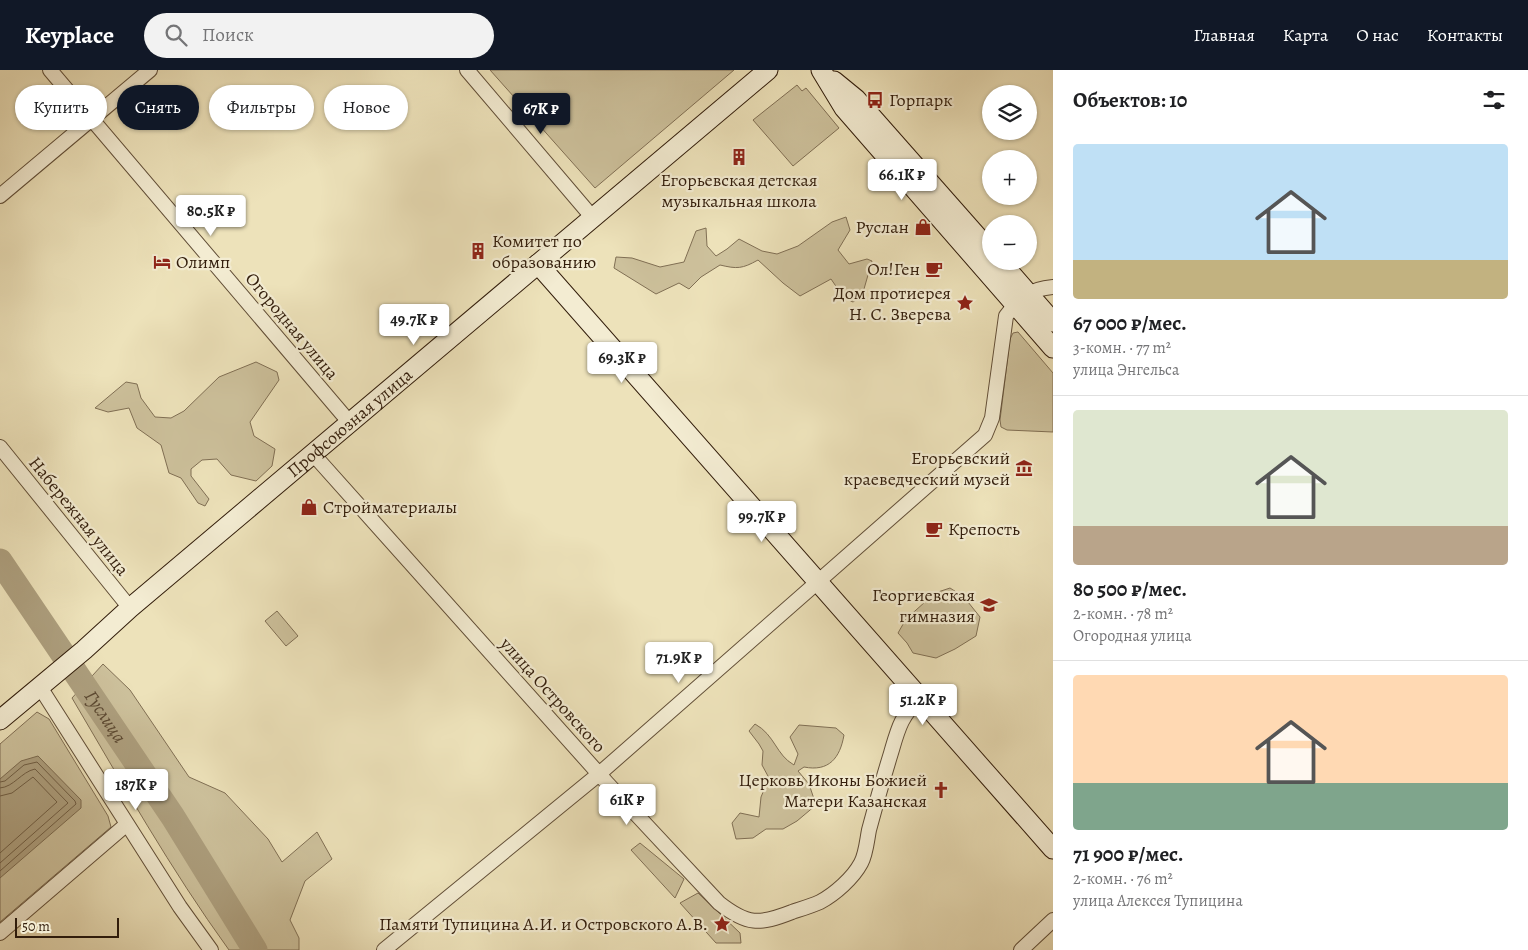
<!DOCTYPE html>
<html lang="ru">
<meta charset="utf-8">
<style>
:root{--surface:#fff;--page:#f2f2f2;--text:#202124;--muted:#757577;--line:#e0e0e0;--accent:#111827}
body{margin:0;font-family:Alegreya,serif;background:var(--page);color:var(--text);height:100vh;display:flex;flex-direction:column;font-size:19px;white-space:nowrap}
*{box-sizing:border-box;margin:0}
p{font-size:16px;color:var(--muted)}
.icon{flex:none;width:28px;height:28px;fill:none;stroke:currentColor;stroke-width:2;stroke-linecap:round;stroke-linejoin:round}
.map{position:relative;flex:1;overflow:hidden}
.details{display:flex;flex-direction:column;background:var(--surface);width:475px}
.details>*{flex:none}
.top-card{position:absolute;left:15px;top:15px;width:475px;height:45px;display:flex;gap:10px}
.tools{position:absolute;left:982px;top:15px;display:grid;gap:10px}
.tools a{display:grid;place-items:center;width:55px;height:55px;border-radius:50%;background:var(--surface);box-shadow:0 1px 4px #0004;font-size:25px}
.scale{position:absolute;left:15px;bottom:12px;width:104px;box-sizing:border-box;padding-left:5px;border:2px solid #321d0b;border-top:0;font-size:14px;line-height:18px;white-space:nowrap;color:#321d0b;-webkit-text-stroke:4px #f3ecd2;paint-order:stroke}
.price{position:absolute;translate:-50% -42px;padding:0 11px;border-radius:5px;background:#fff;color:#222;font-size:16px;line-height:32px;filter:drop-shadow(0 1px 2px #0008)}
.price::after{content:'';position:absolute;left:50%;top:30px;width:15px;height:11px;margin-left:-8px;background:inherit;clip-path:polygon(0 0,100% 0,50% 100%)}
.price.on{background:var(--accent);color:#fff}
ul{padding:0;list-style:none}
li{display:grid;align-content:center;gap:10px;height:265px;padding:0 20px}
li+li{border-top:1px solid var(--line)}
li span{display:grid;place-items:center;height:155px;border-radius:5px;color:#555}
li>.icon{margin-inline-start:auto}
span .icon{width:90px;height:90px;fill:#fffc;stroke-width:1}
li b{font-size:21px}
h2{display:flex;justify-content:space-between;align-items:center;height:60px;padding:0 20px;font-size:21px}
.tag{padding:0 18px;border-radius:22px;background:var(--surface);box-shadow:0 1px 4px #0004;font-size:18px;line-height:45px}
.tag.on{background:var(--accent);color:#fff}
header{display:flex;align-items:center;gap:30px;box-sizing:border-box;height:70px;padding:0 25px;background:var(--accent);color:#fff}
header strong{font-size:24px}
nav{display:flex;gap:28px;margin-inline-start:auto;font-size:18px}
.search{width:350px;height:45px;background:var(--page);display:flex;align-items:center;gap:12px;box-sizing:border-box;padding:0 18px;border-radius:28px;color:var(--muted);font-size:19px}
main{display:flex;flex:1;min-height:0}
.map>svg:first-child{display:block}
</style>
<header>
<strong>Keyplace</strong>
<div class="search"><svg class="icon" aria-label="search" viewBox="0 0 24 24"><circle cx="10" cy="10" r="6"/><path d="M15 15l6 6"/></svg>Поиск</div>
<nav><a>Главная</a><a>Карта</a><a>О нас</a><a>Контакты</a></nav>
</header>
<main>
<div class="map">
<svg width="1053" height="880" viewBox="0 0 1053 880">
<rect width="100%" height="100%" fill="#ede2ba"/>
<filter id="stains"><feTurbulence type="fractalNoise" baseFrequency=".004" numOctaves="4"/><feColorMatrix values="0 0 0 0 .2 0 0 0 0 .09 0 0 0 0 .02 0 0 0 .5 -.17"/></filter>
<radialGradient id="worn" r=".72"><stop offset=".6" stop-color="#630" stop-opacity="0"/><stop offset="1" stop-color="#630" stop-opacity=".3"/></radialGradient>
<path fill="#cdc19c" stroke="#806f54" d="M490 0H734L595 118Z
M797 15 802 21 806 18 839 58 793 96 753 50Z
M846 147 850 160 838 180 849 194 867 189 872 191 862 226 853 232 844 228 831 209 800 226 783 213 758 190C742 199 737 199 720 195L701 207 689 219 679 213 656 224 614 198 616 187 632 188 660 197 684 192 696 161 706 158 707 176 716 186 727 179 739 169 762 181 777 184 798 176 832 152Z
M1018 262 1053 303V362L1007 360 1001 357 1000 350 1010 269 1013 263Z
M256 292 277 302 279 310 250 352 254 366 275 379 272 396 256 411 231 405 217 389 202 390 191 399V406L209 429 205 436 198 433 181 408 169 403 161 375 137 358 129 338 108 342 95 338 126 312 137 314 141 328 155 347 171 348 184 341 219 307Z
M950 518 964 527 980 547 976 566 955 579 936 588 913 583 907 573 898 563 906 549 935 523Z
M277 541 298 566 286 576 265 551Z
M103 594 130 620 189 707 225 723 268 769 282 792 317 762 332 789 305 811 290 850 299 868V880H229C171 800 122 713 72 628Z
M37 642 49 649 108 746 111 757 0 852V674Z
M755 654C775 665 776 685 794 695L798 684 790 667 799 655 836 658 844 665C840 688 829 702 804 697L798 701 809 714 816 735 797 751 783 759H766L753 768 736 769 732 753 740 743 759 747 761 727 769 708 762 695 763 681 759 674 749 661Z
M640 773 684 809 675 828 631 780Z
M698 823 740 863 741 873H716L680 833Z"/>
<path fill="#ad9f7e" stroke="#7c6b50" d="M38 686 81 730V738L0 808V709L21 691Z"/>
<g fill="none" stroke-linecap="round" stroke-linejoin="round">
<path stroke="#705e44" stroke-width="1" d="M0 712 5 711 24 695 37 692 75 731 76 734 0 801
M0 718C14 717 21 702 35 699L68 733 0 793
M0 726 12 723 33 707 57 732 0 783"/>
<path stroke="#ad9f7e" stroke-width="25" id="s1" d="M0 491 173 747 255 880"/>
<g stroke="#614e37" stroke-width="16">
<path id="street" d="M50 0 350 353
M467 0 593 148
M0 126 150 0
M0 377 130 538
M313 384 607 713 719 833C747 855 759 855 792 842 801 839 811 836 820 832 835 824 853 808 861 793 866 784 867 770 869 760 876 734 883 709 891 683 898 659 901 645 921 628
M40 617 180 837 211 880
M0 863 127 754
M384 880 599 704 985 365 992 348 1006 246C1020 228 1029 219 1053 217
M1021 880 1053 850"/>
</g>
<g stroke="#321d0b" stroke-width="21">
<g id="secondary">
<path d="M821 0 844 38 1053 278"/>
<path d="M834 11 856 29 991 182"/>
<path d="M1000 191 1053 252"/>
<path d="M538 194 1053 779"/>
<path id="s2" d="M0 650 84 580 130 538 768 0"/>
</g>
</g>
<use href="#street" stroke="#f3ecd2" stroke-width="14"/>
<use href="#secondary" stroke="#f3ecd2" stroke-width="19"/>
</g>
<defs>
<g id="bus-bare" transform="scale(1.35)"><path d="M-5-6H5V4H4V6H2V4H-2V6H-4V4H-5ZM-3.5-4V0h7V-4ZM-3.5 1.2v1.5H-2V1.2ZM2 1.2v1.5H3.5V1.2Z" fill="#8f2418" stroke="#f3ecd2" stroke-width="2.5" paint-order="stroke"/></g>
<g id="building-bare" transform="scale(1.35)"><path d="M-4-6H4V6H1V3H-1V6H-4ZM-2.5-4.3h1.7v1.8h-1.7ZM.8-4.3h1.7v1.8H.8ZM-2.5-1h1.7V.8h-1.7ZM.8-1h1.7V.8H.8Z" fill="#8f2418" stroke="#f3ecd2" stroke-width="2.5" paint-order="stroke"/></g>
<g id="shop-bare" transform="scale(1.35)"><path d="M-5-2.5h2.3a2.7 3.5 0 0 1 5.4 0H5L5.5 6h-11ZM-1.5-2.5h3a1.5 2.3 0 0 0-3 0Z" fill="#8f2418" stroke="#f3ecd2" stroke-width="2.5" paint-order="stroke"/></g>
<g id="hotel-bare" transform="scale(1.35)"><path d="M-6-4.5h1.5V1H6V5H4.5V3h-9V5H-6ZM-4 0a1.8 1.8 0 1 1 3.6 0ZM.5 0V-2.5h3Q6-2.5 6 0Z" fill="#8f2418" stroke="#f3ecd2" stroke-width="2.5" paint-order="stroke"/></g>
<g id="cafe-bare" transform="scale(1.35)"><path d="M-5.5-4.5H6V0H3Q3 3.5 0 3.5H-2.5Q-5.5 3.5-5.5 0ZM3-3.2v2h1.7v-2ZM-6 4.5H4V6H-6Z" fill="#8f2418" stroke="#f3ecd2" stroke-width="2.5" paint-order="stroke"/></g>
<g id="sight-bare" transform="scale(1.35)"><path d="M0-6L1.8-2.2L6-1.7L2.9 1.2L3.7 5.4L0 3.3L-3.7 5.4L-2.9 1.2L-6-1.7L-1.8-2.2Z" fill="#8f2418" stroke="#f3ecd2" stroke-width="2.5" paint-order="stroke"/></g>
<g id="museum-bare" transform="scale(1.35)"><path d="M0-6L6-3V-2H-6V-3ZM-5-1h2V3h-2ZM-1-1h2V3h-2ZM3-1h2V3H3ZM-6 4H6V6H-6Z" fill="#8f2418" stroke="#f3ecd2" stroke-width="2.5" paint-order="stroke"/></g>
<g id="school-bare" transform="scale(1.35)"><path d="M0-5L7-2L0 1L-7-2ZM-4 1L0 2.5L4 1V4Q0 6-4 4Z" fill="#8f2418" stroke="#f3ecd2" stroke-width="2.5" paint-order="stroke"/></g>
<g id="church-bare" transform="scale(1.35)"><path d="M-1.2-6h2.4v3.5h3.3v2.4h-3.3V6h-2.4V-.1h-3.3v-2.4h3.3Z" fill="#8f2418" stroke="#f3ecd2" stroke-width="2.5" paint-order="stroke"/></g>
</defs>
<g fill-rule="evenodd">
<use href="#bus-bare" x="875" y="30"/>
<use href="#building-bare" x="739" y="87"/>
<use href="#shop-bare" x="923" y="157"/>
<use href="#building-bare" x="478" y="181"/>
<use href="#hotel-bare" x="162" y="192"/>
<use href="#cafe-bare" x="934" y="199"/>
<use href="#sight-bare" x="965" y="233"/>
<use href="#museum-bare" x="1024" y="398"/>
<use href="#shop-bare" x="309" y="437"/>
<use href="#cafe-bare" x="934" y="459"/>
<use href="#school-bare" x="989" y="535"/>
<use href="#church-bare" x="941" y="720"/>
<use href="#sight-bare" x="722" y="854"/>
</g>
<g text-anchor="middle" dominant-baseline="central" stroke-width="4.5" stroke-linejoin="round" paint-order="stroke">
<g font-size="18" fill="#321d0b" stroke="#f3ecd2" text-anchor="end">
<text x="889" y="30" text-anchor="start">Горпарк</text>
<text x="739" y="110" text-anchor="middle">Егорьевская детская<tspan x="739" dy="21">музыкальная школа</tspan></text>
<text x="909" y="157">Руслан</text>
<text x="492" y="171" text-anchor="start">Комитет по<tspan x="492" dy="21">образованию</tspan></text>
<text x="176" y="192" text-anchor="start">Олимп</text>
<text x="920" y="199">Ол!Ген</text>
<text x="951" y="223">Дом протиерея<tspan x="951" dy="21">Н. С. Зверева</tspan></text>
<text x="1010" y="388">Егорьевский<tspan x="1010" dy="21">краеведческий музей</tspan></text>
<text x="323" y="437" text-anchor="start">Стройматериалы</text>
<text x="948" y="459" text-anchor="start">Крепость</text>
<text x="975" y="525">Георгиевская<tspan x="975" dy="21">гимназия</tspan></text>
<text x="927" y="710">Церковь Иконы Божией<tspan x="927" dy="21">Матери Казанская</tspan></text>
<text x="708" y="854">Памяти Тупицина А.И. и Островского А.В.</text>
</g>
<g font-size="18" fill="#321d0b" stroke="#f3ecd2">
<text transform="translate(292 256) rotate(50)">Огородная улица</text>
<text stroke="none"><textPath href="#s2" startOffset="459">Профсоюзная улица</textPath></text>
<text transform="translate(79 446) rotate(51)">Набережная улица</text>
<text transform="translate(553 625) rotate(48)">улица Островского</text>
</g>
<g font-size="19" font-style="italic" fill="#5d4a33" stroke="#f3ecd2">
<text stroke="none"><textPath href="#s1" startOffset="188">Гуслица</textPath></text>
</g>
</g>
<rect width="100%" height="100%" filter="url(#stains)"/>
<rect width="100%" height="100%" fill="url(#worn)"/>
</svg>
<div class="tools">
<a><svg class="icon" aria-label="layers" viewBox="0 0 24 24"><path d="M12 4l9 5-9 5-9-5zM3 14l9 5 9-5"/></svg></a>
<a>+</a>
<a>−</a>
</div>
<div class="scale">50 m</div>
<b class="price on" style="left:541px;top:65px">67K ₽</b>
<b class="price" style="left:902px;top:131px">66.1K ₽</b>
<b class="price" style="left:211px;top:167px">80.5K ₽</b>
<b class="price" style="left:414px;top:276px">49.7K ₽</b>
<b class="price" style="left:622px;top:314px">69.3K ₽</b>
<b class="price" style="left:762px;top:473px">99.7K ₽</b>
<b class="price" style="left:679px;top:614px">71.9K ₽</b>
<b class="price" style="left:923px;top:656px">51.2K ₽</b>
<b class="price" style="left:136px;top:741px">187K ₽</b>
<b class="price" style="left:627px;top:756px">61K ₽</b>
<div class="top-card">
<a class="tag">Купить</a>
<a class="tag on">Снять</a>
<a class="tag">Фильтры</a>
<a class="tag">Новое</a>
</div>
</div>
<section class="details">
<h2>Объектов: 10<svg class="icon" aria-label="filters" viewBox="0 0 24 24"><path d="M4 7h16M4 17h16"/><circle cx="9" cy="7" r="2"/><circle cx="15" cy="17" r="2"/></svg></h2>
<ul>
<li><span style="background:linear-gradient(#bfe0f5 75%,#c2b280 0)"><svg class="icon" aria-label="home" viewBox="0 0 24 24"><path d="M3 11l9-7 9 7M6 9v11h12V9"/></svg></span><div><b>67 000 ₽/мес.</b><p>3-комн. · 77 m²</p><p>улица Энгельса</p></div></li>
<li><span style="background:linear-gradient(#dfe7d0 75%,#b9a48a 0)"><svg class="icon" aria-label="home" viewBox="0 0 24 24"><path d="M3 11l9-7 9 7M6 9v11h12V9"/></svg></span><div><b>80 500 ₽/мес.</b><p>2-комн. · 78 m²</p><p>Огородная улица</p></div></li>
<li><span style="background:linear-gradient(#ffd9b3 70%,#7fa58c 0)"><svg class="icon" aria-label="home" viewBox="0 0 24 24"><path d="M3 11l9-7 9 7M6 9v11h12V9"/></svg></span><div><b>71 900 ₽/мес.</b><p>2-комн. · 76 m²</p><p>улица Алексея Тупицина</p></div></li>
</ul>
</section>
</main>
